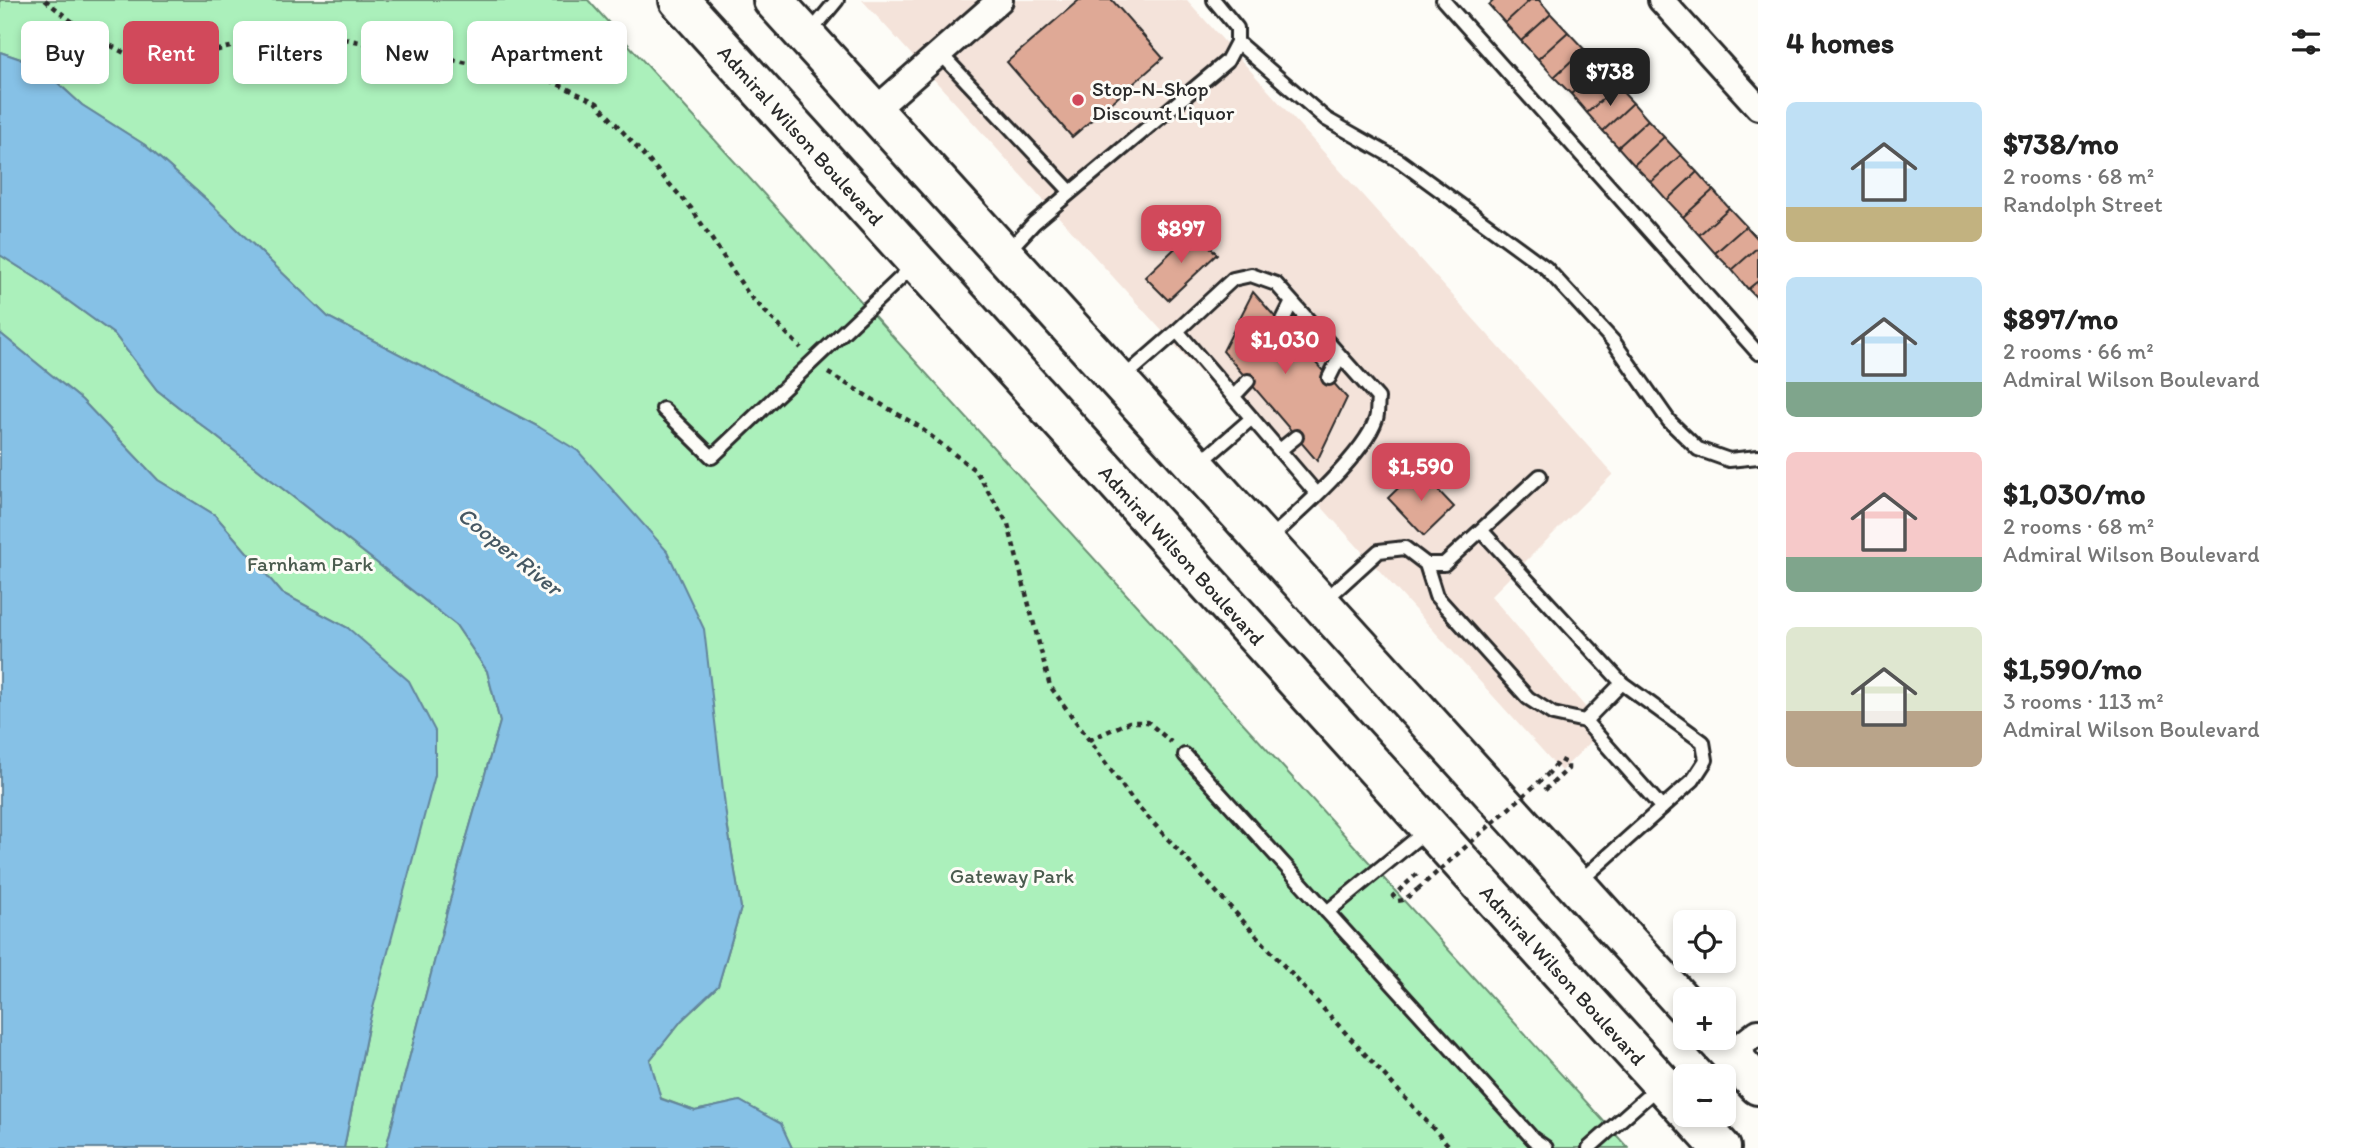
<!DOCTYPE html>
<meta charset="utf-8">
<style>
:root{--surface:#fff;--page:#f2f2f2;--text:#222;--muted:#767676;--accent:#d1495b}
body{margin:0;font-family:Itim,sans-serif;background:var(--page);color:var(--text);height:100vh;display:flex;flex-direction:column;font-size:26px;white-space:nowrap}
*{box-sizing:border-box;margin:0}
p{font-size:23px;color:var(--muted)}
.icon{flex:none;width:38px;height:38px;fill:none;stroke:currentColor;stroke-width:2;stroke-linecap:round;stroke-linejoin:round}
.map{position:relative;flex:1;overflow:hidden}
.sheet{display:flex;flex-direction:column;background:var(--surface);width:595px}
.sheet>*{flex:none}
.top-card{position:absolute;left:21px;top:21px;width:665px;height:63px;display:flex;gap:14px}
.controls{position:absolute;left:1673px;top:910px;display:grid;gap:14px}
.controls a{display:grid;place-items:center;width:63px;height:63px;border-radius:10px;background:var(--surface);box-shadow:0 4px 10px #0003;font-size:35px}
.price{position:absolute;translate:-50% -60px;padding:0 16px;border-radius:14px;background:var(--accent);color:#fff;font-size:23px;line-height:46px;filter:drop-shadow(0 2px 4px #0008)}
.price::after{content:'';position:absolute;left:50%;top:42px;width:21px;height:16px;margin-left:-10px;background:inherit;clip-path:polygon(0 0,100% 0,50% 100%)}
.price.on{background:#222;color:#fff}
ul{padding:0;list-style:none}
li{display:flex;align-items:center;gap:21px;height:175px;padding:0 28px}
li span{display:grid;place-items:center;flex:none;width:196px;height:140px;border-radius:10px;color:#555}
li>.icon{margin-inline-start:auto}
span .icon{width:84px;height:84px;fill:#fffc;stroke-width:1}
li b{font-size:30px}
h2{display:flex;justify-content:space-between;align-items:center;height:84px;padding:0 28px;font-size:30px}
.pill{padding:0 24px;border-radius:10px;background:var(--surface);box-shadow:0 4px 10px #0003;font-size:24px;line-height:63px}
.pill.on{background:var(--accent);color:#fff}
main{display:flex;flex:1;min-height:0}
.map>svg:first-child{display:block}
</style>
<main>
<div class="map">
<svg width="1758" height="1148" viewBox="0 0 1758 1148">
<rect width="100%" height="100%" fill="#fdfcf7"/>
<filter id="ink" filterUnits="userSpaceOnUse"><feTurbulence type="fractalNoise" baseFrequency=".0143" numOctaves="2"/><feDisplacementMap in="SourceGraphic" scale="14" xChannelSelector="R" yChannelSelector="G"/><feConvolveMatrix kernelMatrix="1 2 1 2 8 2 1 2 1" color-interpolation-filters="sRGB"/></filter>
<g filter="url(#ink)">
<path fill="#f4e3da" d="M862 0H1187L1613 474 1491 596 1604 729 1561 771Z"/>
<path fill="#abf0bb" stroke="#6b8e73" stroke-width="2" d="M0 0H588L1628 1148H792L780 1124 740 1101 695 1111 660 1098 650 1060 682 1020 718 986 741 908 727 823 539 427 328 317 209 202 145 145 82 105 38 65 0 52Z
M0 255 38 279 115 335 157 390 456 625 487 671 500 722 462 854 386 1148H344L368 1027 348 628 282 593 215 515 158 480 82 400 0 333Z"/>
<path fill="#86c1e6" stroke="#62859b" stroke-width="2" d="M0 52 38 65 82 105 145 145 209 202 328 317 539 427 578 451 667 551 704 629 727 823 741 908 718 986 682 1020 650 1060 661 1099 695 1111 740 1101 781 1124 792 1148H386L462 854 500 722 487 671 456 625 157 390 115 335 38 279 0 255Z
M0 333 82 400 158 480 215 515 282 593 348 628 409 681 435 731V775L368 1027 344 1148H0Z"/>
<path fill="#dfa996" stroke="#2b2b2b" stroke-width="2" d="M1079 0H1112L1163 58 1072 137 1007 62Z
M1494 0H1530L1505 23 1489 5Z
M1530 0H1539L1551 14 1521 41 1505 23Z
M1551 14 1568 32 1538 59 1521 41Z
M1568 32 1584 49 1554 77 1538 59Z
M1584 49 1601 67 1571 94 1554 77Z
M1601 67 1617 86 1587 113 1571 94Z
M1617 86 1633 103 1603 131 1587 113Z
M1633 103 1648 120 1618 147 1603 131Z
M1648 120 1664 137 1634 165 1618 147Z
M1664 137 1681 155 1651 182 1634 165Z
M1681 155 1697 172 1667 200 1651 182Z
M1697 172 1713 190 1683 217 1667 200Z
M1713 190 1729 208 1699 235 1683 217Z
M1729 208 1746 226 1715 253 1699 235Z
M1746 226 1758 239V247L1732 270 1715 253Z
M1194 230 1217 254 1168 300 1145 277Z
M1758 247V281L1748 289 1732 270Z
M1758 281V299L1748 289Z
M1253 292 1347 398 1317 461 1223 351Z
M1418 469 1454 507 1424 536 1388 498Z"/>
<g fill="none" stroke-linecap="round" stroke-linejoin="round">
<g stroke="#2b2b2b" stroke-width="18">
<path id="lane" d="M1443 0 1758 353
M808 35 837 0
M1237 42 1326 119 1400 161 1546 268 1613 341 1669 421 1698 449 1729 460 1758 457
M940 53 1071 192
M1007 252 1034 223 1227 61 1237 42V28L1214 0
M1281 324 1292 302
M1329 378 1340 356
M1122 379 1177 331
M1234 396 1248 381
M663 409 712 457 913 266
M1280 450 1296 437
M1199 464 1252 418
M1481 530 1622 683 1703 742 1706 760 1693 780 1579 882
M1268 540C1297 514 1365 454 1376 419 1378 413 1377 405 1378 398L1276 284 1251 275 1233 279 1177 331 1317 494
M1426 564 1436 596 1528 698 1553 714 1585 721 1622 683
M1324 601 1379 551 1405 548 1426 564H1444L1540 476
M1585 721 1662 808
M1185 755 1533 1139 1546 1148
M1327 912 1427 830
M1589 1148 1659 1086"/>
</g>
<g stroke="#2b2b2b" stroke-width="30">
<path id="street" d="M1661 0 1758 107
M874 111 1000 0
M1730 1054 1758 1032"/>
</g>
<g stroke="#2b2b2b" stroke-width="44">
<g id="highway">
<path id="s1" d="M679 0 1685 1109"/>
<path d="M773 0 1685 1005"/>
<path d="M1715 1038 1758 1085"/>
<path d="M1691 1115 1721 1148"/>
</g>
</g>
<path stroke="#2b2b2b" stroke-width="4.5" stroke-dasharray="5 5" stroke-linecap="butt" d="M45 0 85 32 134 58 178 60 282 34 334 37 545 78 597 103 691 208 749 295 801 348
M828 373 918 426 976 471 1008 524 1050 686 1134 802 1451 1148
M1089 740 1129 722H1148L1171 742
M1545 790 1568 769V764L1560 760 1548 774
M1417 874 1393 896 1397 901 1404 900 1418 889"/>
<use href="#lane" stroke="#fdfcf7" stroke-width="12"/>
<use href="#street" stroke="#fdfcf7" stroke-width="24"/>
<use href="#highway" stroke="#fdfcf7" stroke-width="38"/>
<path stroke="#2b2b2b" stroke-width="4.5" stroke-dasharray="5 5" stroke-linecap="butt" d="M1418 889 1548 774"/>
</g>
</g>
<circle fill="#d1495b" stroke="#fdfcf7" stroke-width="2.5" cx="1078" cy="100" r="7"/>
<g text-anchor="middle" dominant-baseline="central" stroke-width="6" stroke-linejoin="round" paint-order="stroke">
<g font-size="21" fill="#2b2b2b" stroke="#fdfcf7" text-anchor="start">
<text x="1092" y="88">Stop-N-Shop<tspan x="1092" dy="24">Discount Liquor</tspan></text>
</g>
<g font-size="21" fill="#2b2b2b" stroke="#fdfcf7">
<text stroke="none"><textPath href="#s1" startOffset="182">Admiral Wilson Boulevard</textPath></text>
<text stroke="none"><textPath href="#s1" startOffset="749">Admiral Wilson Boulevard</textPath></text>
<text stroke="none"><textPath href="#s1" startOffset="1316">Admiral Wilson Boulevard</textPath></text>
</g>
<g font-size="21" fill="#4b5c4f" stroke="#fdfcf7">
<text x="310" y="563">Farnham Park</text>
<text x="1012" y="875">Gateway Park</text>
</g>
<g font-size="23" font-style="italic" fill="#465863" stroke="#fdfcf7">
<text transform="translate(510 551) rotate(39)">Cooper River</text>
</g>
</g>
</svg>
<div class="controls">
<a><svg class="icon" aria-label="locate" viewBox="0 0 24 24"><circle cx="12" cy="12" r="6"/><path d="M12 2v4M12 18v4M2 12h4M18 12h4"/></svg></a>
<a>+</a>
<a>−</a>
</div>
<b class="price on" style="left:1610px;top:108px">$738</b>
<b class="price" style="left:1181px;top:265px">$897</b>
<b class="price" style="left:1285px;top:376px">$1,030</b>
<b class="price" style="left:1421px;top:503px">$1,590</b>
<div class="top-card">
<a class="pill">Buy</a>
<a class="pill on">Rent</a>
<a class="pill">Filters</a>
<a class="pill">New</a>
<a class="pill">Apartment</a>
</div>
</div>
<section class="sheet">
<h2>4 homes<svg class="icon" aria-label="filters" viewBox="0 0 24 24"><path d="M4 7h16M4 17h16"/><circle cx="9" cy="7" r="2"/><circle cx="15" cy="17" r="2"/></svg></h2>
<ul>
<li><span style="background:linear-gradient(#bfe0f5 75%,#c2b280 0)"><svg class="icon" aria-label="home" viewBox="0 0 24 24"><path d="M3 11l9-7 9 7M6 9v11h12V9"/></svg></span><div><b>$738/mo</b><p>2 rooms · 68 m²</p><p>Randolph Street</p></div></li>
<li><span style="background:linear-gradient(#bfe0f5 75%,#7fa58c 0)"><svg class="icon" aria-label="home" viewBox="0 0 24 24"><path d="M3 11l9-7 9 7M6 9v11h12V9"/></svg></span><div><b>$897/mo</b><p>2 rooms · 66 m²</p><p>Admiral Wilson Boulevard</p></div></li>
<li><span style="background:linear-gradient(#f6c9c9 75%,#7fa58c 0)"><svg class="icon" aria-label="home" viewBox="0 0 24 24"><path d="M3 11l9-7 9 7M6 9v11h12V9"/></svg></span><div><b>$1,030/mo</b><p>2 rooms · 68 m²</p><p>Admiral Wilson Boulevard</p></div></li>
<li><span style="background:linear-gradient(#dfe7d0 60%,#b9a48a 0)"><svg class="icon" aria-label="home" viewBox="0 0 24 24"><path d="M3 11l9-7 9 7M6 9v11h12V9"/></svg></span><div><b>$1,590/mo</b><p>3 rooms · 113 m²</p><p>Admiral Wilson Boulevard</p></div></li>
</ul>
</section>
</main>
